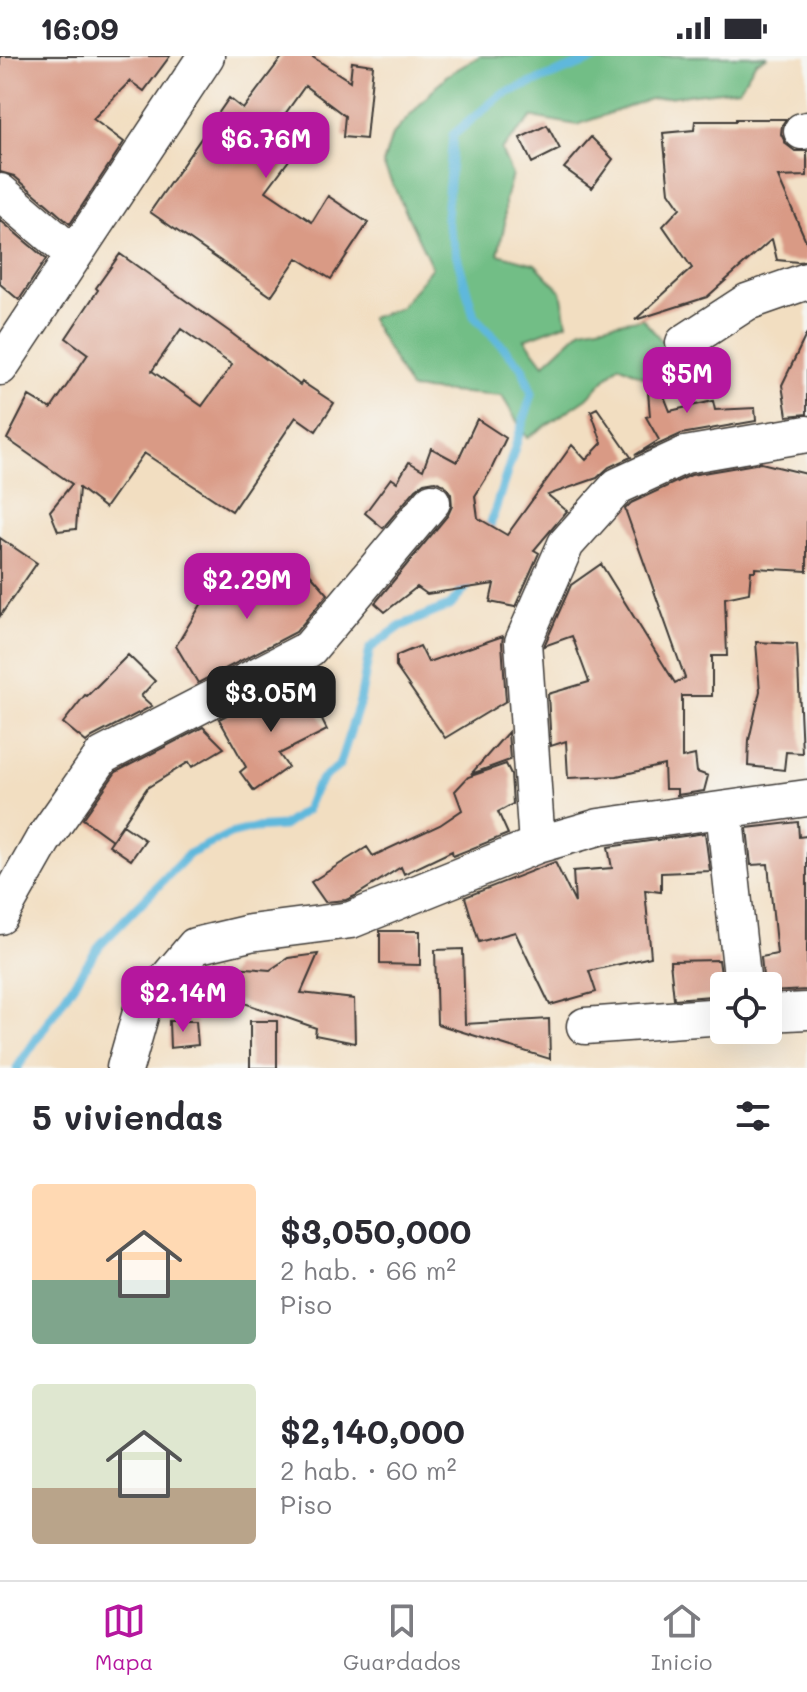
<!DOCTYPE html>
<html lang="es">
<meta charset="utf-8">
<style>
:root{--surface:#fff;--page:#f7f7f7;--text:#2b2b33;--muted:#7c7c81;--line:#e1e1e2;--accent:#b5179e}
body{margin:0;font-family:Mali,sans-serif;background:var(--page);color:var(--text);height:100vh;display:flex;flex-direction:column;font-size:30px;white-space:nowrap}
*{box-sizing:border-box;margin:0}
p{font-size:26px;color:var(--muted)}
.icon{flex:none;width:44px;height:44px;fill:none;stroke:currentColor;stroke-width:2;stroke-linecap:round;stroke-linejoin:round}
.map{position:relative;height:1012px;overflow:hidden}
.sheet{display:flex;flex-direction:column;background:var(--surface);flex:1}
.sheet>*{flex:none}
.controls{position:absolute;left:710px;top:916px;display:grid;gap:16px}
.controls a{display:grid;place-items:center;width:72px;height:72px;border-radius:8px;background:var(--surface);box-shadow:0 8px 32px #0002;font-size:40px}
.price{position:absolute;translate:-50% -68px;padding:0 18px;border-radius:16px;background:var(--accent);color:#fff;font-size:26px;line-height:52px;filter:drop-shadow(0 2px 4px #0008)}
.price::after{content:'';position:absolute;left:50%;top:48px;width:24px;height:18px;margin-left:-12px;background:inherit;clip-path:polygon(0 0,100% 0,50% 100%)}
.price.active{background:#222;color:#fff}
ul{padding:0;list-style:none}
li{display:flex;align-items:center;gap:24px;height:200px;padding:0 32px}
li span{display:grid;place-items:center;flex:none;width:224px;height:160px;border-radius:8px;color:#555}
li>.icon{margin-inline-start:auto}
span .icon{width:96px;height:96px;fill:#fffc;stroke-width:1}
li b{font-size:34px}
h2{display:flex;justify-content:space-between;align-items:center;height:96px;padding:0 32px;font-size:34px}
.status{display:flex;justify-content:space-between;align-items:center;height:56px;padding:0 40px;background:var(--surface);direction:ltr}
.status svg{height:22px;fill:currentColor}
.tabs{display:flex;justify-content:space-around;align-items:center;height:112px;border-top:2px solid var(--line);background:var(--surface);font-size:22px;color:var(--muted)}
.tabs a{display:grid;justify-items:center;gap:4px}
.tabs .active{color:var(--accent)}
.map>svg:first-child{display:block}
</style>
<div class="status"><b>16:09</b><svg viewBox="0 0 49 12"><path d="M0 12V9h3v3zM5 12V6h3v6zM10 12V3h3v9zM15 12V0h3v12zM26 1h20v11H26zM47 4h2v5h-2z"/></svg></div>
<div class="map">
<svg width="807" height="1012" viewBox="0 0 807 1012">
<rect width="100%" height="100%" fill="#f6f6f2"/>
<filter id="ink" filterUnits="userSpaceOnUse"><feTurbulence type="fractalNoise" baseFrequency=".0125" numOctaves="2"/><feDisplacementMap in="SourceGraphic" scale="16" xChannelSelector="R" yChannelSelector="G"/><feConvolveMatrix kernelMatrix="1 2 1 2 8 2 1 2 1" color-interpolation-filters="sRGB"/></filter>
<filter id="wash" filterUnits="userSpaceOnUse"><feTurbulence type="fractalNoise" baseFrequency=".006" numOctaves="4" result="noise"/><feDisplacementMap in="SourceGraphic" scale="32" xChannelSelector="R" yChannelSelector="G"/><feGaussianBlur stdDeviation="1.8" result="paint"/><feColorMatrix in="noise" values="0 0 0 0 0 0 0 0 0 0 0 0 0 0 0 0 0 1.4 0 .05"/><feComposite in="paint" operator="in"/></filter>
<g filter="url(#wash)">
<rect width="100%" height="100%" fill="#f2dec1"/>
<path fill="#72be86" stroke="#476d51" stroke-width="2" d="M480 0H768L756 6 739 33 650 43 577 69 532 61 501 94 512 119 505 144V167L498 198 535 208 561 235 567 267 525 283 544 308 582 273 642 262 668 292 653 325 619 309 587 342 527 382 502 340 410 333 370 262 400 252 432 211 383 108 392 79 446 20Z"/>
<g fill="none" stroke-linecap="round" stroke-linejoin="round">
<path stroke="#5fb8dc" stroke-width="9" d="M487 479 532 338 522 311 474 260 446 162 453 79 501 39 602 0
M17 1012 100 889 189 798 230 778 254 772 283 770 306 754 314 734 323 722 339 710 360 645 370 592 401 570 451 549 473 523"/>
</g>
<g id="blocks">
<path fill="#d99a85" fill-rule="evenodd" d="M0 0H170L144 35 130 25 93 63 124 86 70 168 14 120 0 116Z
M283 0H311L350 25 352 6 373 9 366 83 343 81 345 60 305 30 273 75 298 92 266 135 312 166 328 140 368 167 331 223 297 202 271 240 150 156 229 42 243 53Z
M736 63H786L782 69 781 78 786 88 795 95H807V120L778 121 807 187V205L798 206 777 204 772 183 707 241 635 264 692 212 663 170 680 152 669 136 663 77 694 74 695 65H736Z
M547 69 560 93 532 107 520 82Z
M591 81 613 103 592 132 564 112Z
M0 164 46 203 19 244 0 228Z
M120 198 230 276 300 329 302 326 334 347 316 375 296 361 232 455 144 397 105 452 79 432 76 473 58 475 50 455 72 428 7 383 29 340 51 353 88 298 66 282 98 234 96 232ZM181 273 232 309 202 350 152 315Z
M807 277V358L787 360 782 329Z
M652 310 670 355 713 345 715 354 755 352 756 365 681 378 635 399 659 384 646 361 650 360 646 311Z
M597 352 631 401 609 411 597 422 548 439 567 455 534 494 539 497 515 551 490 546 494 528 427 538 417 531 385 556 375 547 448 459 452 450 451 438 445 429 435 425 424 427 416 433 383 472 365 457 391 422 397 426 409 406 423 414 431 392 457 406 477 363 506 382 490 416 475 440 478 462 507 479 572 389 586 404 602 387 591 355Z
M761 407 807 418V515L755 512V515H751L749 537 725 542 727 600H712V640H682V702L695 699 697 716 708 720 704 735 677 739V733H665L664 709 617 720 568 722 566 685 551 690 548 638 589 626 572 580 544 590 571 529 601 508 675 627 685 622 625 453 631 447 691 419Z
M0 482 37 507 0 560Z
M299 505 328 538 296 576 198 627 176 590 211 532 232 521 248 549Z
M503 580 502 587 506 645 445 682 396 611V600L420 590 428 606Z
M756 586 797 588 802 697 786 696 784 714 748 710 749 684 760 635Z
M128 599 155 625 141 640 152 650 92 681 86 686 63 667 85 639 87 640Z
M293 625 258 651 261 655 308 636 327 674 279 698 288 711 254 735 240 716 246 711 219 663Z
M203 671 224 692 192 711 189 706 147 732 112 784 83 763 116 716Z
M508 676 510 704 471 718Z
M506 708 511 718 513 748 498 756 508 778 453 800 452 795 404 818 401 811 355 840 346 844 325 846 311 826 367 791 373 800 440 769 462 754 455 735 468 721Z
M798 766 799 781 807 780V934L769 936 768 930H764L761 901 777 898 768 808 751 809 747 772Z
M123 769 145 784 131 804 109 789Z
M705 777 710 815 661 817V836L645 834 651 901 589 915 596 936 550 949 515 876 479 886 465 841 555 806 575 847 573 815 612 812 608 791Z
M380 875H420V909L380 908Z
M463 893 465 968 549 963 550 1003 437 968 435 894Z
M318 898 301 937 354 943 355 987 315 979 316 972 221 939 234 911 270 914 288 902Z
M719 904 724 939 674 943 670 905Z
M169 965H196L198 989 170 992Z
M250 965H277V1012H250Z"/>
</g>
</g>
<g filter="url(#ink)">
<use href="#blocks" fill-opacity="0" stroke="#3c3935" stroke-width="2"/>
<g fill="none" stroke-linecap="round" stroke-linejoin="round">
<g stroke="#3c3935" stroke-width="39">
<path id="minor" d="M802 75 807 74
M0 136 74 199
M684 287 747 246 807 225
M0 311 206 0
M724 754 743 930
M537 789 523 586 566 488 618 430 685 399 807 378
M0 860 43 784 102 700 309 593 432 446
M768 957 807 955
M585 970 724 960
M125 1012 142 953 195 890 250 877 351 864 537 789 599 771 807 742"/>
</g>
<use href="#minor" stroke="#fff" stroke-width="36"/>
</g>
</g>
</svg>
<div class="controls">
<a><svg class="icon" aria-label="locate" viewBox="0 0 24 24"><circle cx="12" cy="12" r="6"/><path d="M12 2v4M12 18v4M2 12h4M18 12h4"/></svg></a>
</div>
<b class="price" style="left:266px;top:124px">$6.76M</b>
<b class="price" style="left:687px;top:359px">$5M</b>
<b class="price" style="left:247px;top:565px">$2.29M</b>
<b class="price active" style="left:271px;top:678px">$3.05M</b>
<b class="price" style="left:183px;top:978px">$2.14M</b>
</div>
<section class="sheet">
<h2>5 viviendas<svg class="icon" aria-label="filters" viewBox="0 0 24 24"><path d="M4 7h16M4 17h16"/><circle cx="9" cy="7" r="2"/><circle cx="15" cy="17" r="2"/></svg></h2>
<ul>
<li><span style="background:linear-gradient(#ffd9b3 60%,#7fa58c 0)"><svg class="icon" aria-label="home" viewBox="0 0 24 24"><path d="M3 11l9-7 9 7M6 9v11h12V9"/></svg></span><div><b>$3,050,000</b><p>2 hab. · 66 m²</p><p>Piso</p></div></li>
<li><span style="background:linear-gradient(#dfe7d0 65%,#b9a48a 0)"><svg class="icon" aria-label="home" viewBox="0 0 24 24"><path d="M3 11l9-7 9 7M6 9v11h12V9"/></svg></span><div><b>$2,140,000</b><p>2 hab. · 60 m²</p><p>Piso</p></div></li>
</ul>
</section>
<nav class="tabs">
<a class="active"><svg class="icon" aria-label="map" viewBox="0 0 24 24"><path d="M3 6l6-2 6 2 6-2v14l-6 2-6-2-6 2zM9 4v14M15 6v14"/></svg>Mapa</a>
<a><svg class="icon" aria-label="saved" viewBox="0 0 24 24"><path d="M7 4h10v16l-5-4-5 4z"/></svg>Guardados</a>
<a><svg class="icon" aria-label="home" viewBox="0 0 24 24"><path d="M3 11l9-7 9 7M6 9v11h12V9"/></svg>Inicio</a>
</nav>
